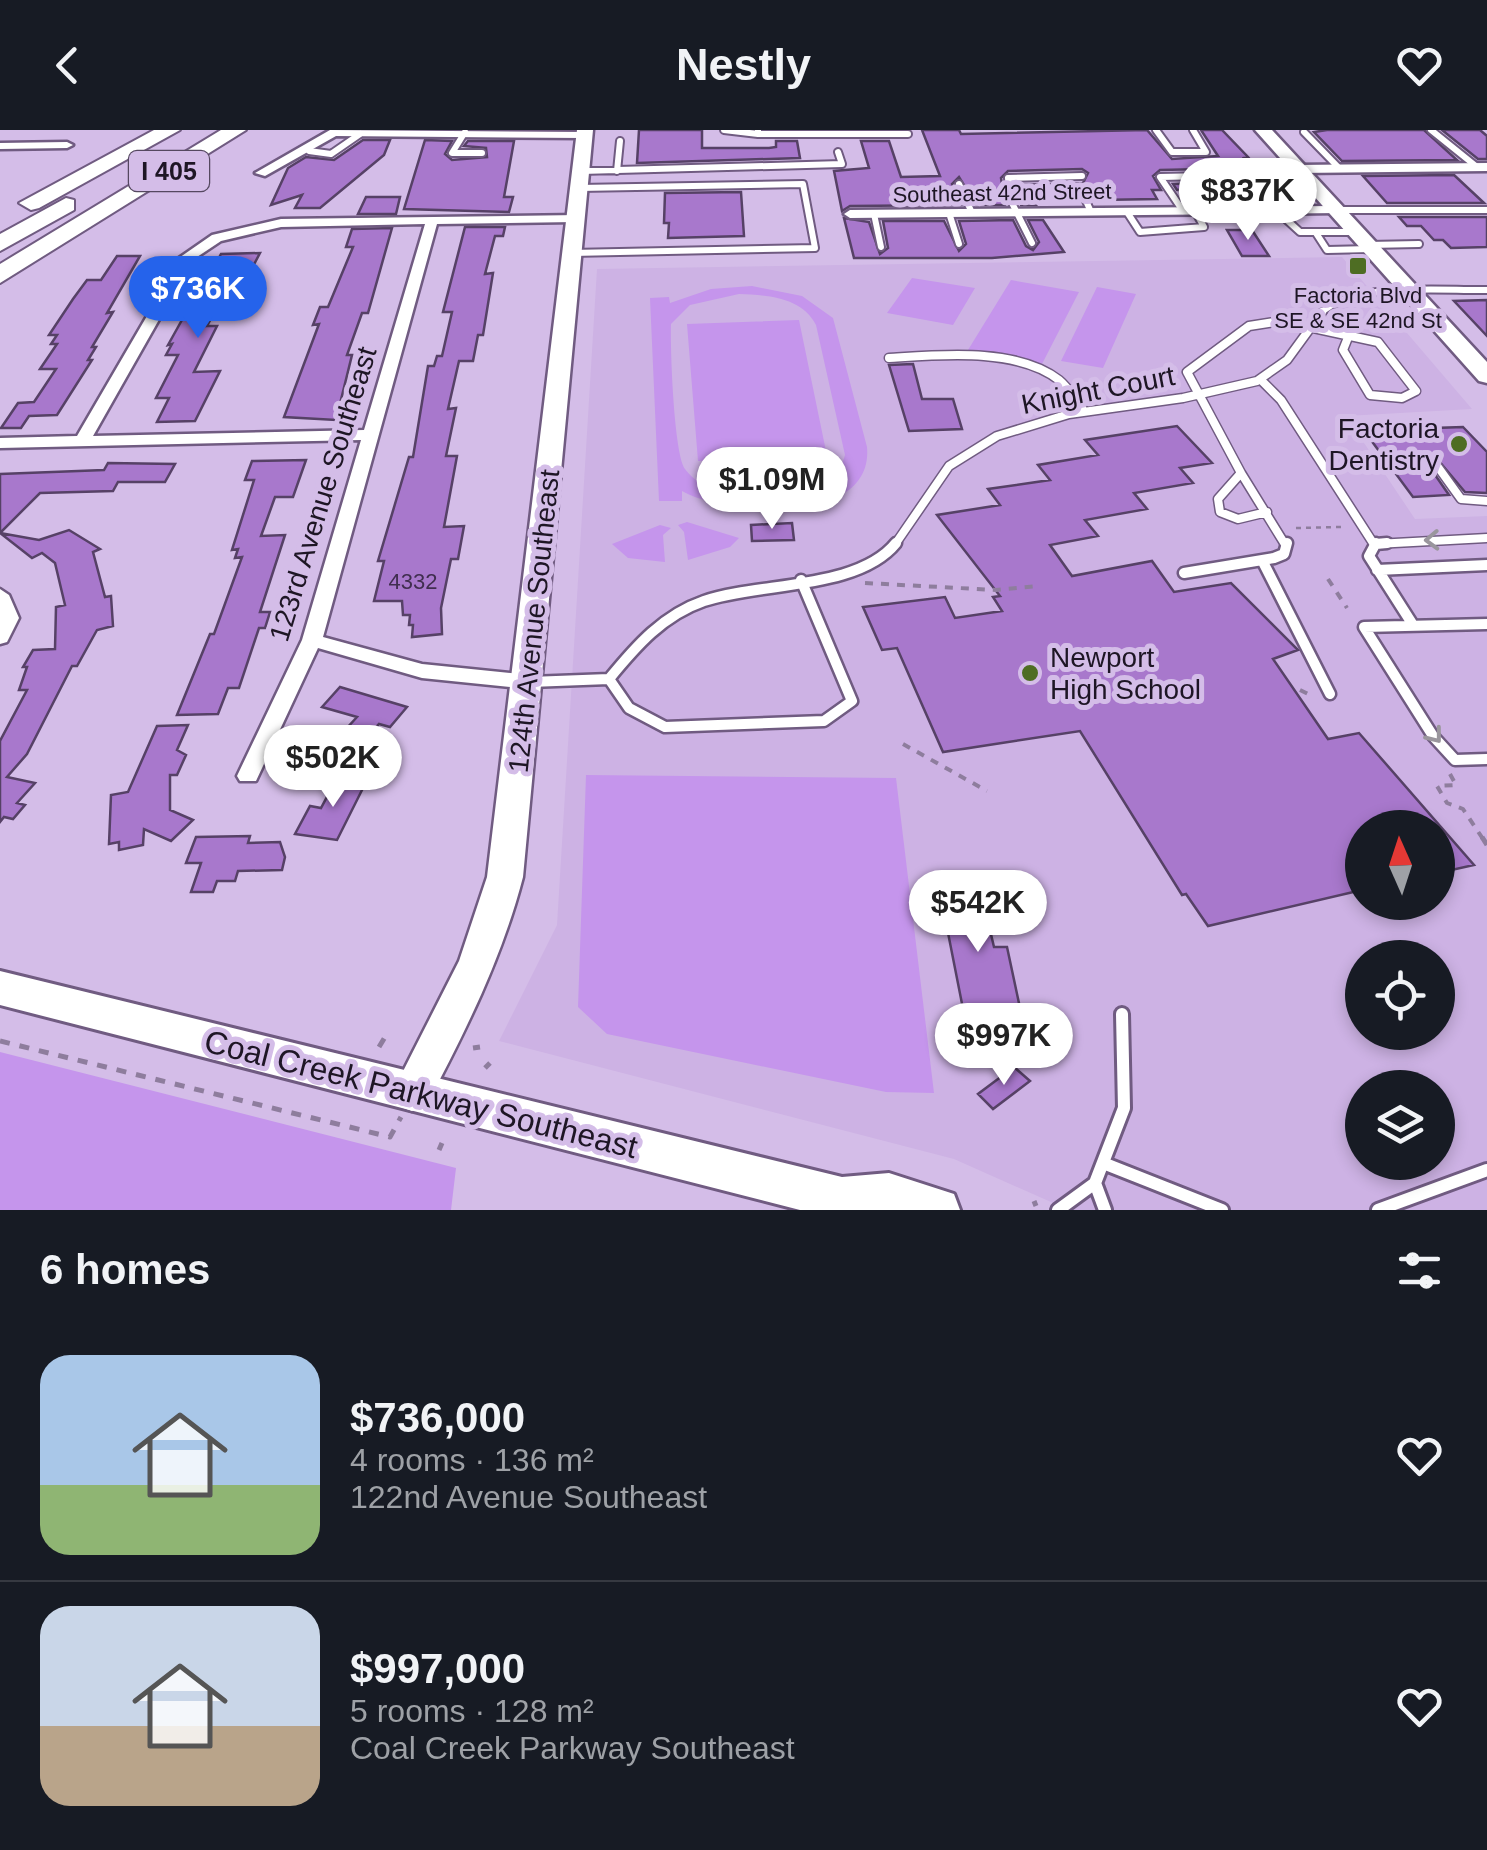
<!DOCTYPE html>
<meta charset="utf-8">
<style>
:root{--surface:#171b24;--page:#242831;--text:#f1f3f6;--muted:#9ea1a6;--line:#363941;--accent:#2563eb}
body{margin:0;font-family:Arial,sans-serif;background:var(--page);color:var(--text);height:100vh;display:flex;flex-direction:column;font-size:38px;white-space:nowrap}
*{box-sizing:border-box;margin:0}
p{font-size:32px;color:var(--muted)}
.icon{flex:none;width:55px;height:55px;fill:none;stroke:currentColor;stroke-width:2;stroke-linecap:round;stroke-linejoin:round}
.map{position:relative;height:1080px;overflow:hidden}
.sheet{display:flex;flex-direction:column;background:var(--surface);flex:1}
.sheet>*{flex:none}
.needle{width:65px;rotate:357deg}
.buttons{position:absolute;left:1345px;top:680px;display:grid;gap:20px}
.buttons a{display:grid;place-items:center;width:110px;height:110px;border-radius:50%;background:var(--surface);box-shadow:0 5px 15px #0003;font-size:50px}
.price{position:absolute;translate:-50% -85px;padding:0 22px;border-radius:35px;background:#fff;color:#222;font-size:32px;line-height:65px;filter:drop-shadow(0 2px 5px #0008)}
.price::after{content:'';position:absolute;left:50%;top:60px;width:30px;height:22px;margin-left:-15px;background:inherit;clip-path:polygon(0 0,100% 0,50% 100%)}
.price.selected{background:var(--accent);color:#fff}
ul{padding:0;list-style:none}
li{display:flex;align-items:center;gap:30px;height:250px;padding:0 40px}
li+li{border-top:2px solid var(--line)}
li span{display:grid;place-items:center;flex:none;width:280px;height:200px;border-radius:30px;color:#555}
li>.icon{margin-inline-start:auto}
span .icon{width:120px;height:120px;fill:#fffc;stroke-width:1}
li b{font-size:42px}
h2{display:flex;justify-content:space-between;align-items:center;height:120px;padding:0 40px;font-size:42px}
header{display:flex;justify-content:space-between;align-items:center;height:130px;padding:0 40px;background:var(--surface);font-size:45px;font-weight:700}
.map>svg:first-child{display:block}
</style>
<header><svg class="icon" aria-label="back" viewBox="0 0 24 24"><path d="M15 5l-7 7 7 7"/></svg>Nestly<svg class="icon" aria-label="heart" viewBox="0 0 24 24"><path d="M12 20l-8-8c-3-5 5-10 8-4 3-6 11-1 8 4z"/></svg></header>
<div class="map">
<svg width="1487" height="1080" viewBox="0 0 1487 1080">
<rect width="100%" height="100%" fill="#d4bde8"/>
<path fill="#cdb2e4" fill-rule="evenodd" d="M1342 127 1472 279 1346 286 1415 389 1487 386V1080H1069L954 1029 499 911 557 795 597 139ZM1362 698H1438V772H1362ZM1362 828H1438V902H1362ZM1362 958H1438V1032H1362Z"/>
<path fill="#c595ec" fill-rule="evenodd" d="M912 148 975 158 953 195 887 183Z
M1011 150 1079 162 1042 234 968 220Z
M752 156 802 166 833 188 867 317C874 397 726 386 682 361V371H659L650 168 669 167 670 173 711 159ZM739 164C767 165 802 167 816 195L845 325C831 382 715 381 685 339 674 324 670 217 671 194L690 175Z
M1097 157 1136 164 1103 238 1061 231Z
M799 190 827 326 698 331 687 194Z
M687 392 739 408 730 417 688 430 684 402 678 395Z
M660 395 671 398 663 405 665 432 628 428 612 414Z
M586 645 896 648 934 963 886 962 607 904 578 877Z
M0 922 456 1038 451 1080H0Z"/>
<path fill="#a878cc" stroke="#564166" stroke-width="2.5" d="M639 0H702V18H769L776 17V11H797L800 28 637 33Z
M922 0H959L961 4 1147 0 1172 29 1218 26 1201 0H1222L1248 27 1244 28 1267 59 1177 60 1173 54 1207 53 1212 43 1206 39 1160 40 1153 46 1161 60H1152L1157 69 1097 70 1089 55H1027L1036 75H1021L1016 55 1083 53 1088 43 1082 39 1008 41 1001 48 1005 75H976L959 47 952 54 961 75 850 76 842 81 834 41 869 38 861 11H889L901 47 940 46Z
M1327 0H1424L1457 30 1342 31 1314 2Z
M1442 0H1480L1487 6V29H1478Z
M363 10H390L384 25 320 78H295L302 65 271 75 288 38 306 27 334 30Z
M425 10 452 11 445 24 452 30 487 27 486 18 464 16 468 11H514L504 67H513L509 82 404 79Z
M1454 45 1484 73H1387L1363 46Z
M741 62 744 106 668 108 669 93H664L665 63Z
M366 67H400L396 84H358Z
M1399 87H1487V117L1451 118 1443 110H1434L1421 96H1407Z
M844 88 869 92 880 124 888 118 883 91H944L959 121 966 114 959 91 1013 90 1026 116 1033 120 1039 112 1028 90H1043L1064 122 992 128H854Z
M465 97H505L503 106H495L485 144 493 143 483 205H478L473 231H459L448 279 456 278 446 326H457L444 397 464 396 458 429H451L441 478 442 504 412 507 413 495H409L410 485H403L402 471H374L384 431H378L409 327H413L428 236H434L437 226H442L452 182H443Z
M392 98 368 183H362L347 225H352L336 290 284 287 319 194 313 195 320 177H328L353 117H346L352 99Z
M1227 100H1252L1269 126H1242Z
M260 123 250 142H236L207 196H217L194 242 220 241 195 291 157 292 169 268H156L178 225H166L172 214 168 215 202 154H197L207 135H215L221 124Z
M117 126H140L107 183 113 182 92 217H96L88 230H92L57 285 29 286 21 298H1L18 273 34 272 56 239H40L57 214H51L57 205H49L73 169 87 150H101Z
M1487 170V206L1454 171Z
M913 234 922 269H953L962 299 909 301 889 235Z
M1177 296 1212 333 1180 338 1193 353 1134 363 1147 379 1085 390 1098 406 1050 415 1072 446 1152 431 1174 462 1231 453 1298 520 1273 529 1328 609 1359 603 1474 735 1438 743V698H1362V760L1208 796 1186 764 1182 765 1080 601 943 622 897 518 882 520 863 477 945 467 955 488 1002 481 993 467 1000 466 937 385 1000 375 988 359 1050 350 1038 335 1098 325 1085 310Z
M1463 297 1487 322V363L1465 362 1438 330 1431 339 1449 365 1413 367 1362 298H1383L1397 305 1440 304 1435 298Z
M306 330 293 367H275L261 406 285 405 260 482H270L265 498H259L239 558H228L218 584 177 585 210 504H214L242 427 235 428 238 419 232 420 254 350H245L252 331Z
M108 333 175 334 165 352H118L113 361 40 363 0 403 39 410 69 400 100 419 93 422 105 467 111 466 113 496 97 500 77 536H72L27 624 7 647 35 653 17 673 25 675 13 689 4 687 0 692V611L27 560H19L27 537H23L33 520 55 519 56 477 65 475 55 433 42 423 32 428 0 403V344L104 340Z
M792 393 794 410 752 411 751 395Z
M340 557 407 577 390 597 379 594 369 605 347 598 357 587 322 577Z
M188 595 177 620 186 625 177 645H170V680L193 690 171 711 144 699 143 715 119 720V712L109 714 111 665 128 662 157 596Z
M338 646 367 650 337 710 295 704 310 676 321 678Z
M250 706 248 713 280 712 285 727 282 740 238 741 235 751H217L213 762H191L201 733H186L196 707Z
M977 745 994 817H1007L1023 892 966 894 937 747Z
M1014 937 1030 951 993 979 978 964Z"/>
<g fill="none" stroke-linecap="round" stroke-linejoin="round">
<g stroke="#705b81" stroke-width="10">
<path id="lane-far3" d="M724 0 758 4V0
M1156 0 1172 22H1206L1193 0
M1431 0 1477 37
M465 2 452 23H482
M1304 2 1339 38
M758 4H908
M309 21 331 24 360 4
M581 41 842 34 838 22
M617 41 620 11
M959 54 972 83
M1082 62 1091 82
M1240 64 1253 81
M1198 65 1209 81
M1335 80H1487
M1183 81 1160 47 1206 46
M1277 81 1300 102H1356
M1127 82 1140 102 1204 97 1195 81
M949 83 959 114
M874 84 881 117
M1316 103 1327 120 1371 119
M1032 113 1010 69 1008 48 1082 46
M1368 115 1419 114
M571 123 815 118 803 54 579 58
M1320 184C1352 151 1443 161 1487 160"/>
</g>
<g stroke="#705b81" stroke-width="11">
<path id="lane-far2" d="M889 228C939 225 1017 217 1059 250 1069 258 1076 271 1084 281
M1261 250 1281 270 1375 416
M1438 337 1461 369 1487 371
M1241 343 1286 416
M1267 382 1238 389 1220 382 1218 369 1241 343 1187 242 1249 196 1281 191 1378 212 1416 261 1402 268 1370 265 1343 220 1349 205
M1376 414 1487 408
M894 416 949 336 997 306 1069 284 1183 268 1257 251 1287 230 1322 182"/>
</g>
<g stroke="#705b81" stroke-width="15">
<path id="lane-far1" d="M1376 413 1369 426 1413 495
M1376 414 1387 413
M1264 434 1330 564
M1377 440 1487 435
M1184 443 1274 428 1284 424 1287 413
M1487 494 1364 497 1433 606 1455 630 1487 629
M609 549C636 516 663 485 704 471 760 452 858 460 896 413
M609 549 629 578 665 597 824 591 852 571 801 450
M530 552 609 549"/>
</g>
<g stroke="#705b81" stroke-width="18">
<path id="lane" d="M1103 1033 1222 1080
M1095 1053 1124 978 1122 884
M1058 1080 1095 1053 1105 1080
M1378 1080 1487 1040"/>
</g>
<g stroke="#705b81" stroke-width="5">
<path id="street" d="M330 0 584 2 590 5 584 8 336 6 265 46 255 43Z
M0 13 67 12 73 15 67 18 0 19Z
M1487 33V41L1298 43 1292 39 1298 35Z
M1335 76 1339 77V83L850 88 844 84 850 80Z
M579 85 581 88 575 92 437 94 323 507 422 534 529 545 539 552 529 559 422 548 318 518 256 651H240L237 646 302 510 361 310 0 318V308L77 306 147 186 163 139 212 105 281 89ZM425 94 364 300 93 306 161 186 176 141 221 111 281 97Z
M0 459 9 465 19 488 7 512 0 514Z"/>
</g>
<g stroke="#705b81" stroke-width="5">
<path id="secondary" d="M577 0H593L523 747C502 828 465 902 426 976L412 981 398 976 392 963 459 831 487 747Z
M1255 0H1272L1487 232V253L1479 251Z"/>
</g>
<g stroke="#705b81" stroke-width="6">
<path id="primary" d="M0 841 842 1047 889 1043 954 1064 960 1080H800L0 875Z"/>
</g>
<g stroke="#705b81" stroke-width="4">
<path id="highway" d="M154 0H180L39 78 31 80 19 73Z
M221 0H246L0 153V134Z
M66 68 74 70V80L0 121V104Z"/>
</g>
<path stroke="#8e7d9d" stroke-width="2.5" stroke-dasharray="5 5" stroke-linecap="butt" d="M1296 398 1341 397"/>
<path stroke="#8e7d9d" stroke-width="4" stroke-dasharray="8 8" stroke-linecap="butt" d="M1328 449 1347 478
M865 453 996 460 1039 456
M1300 560 1314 567
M903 614 987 661
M1450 644 1456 655 1437 656 1447 673 1463 679 1483 709"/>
<path stroke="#8e7d9d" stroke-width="5" stroke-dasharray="10 10" stroke-linecap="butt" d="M1482 707 1487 715
M0 911 390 1007 401 987
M379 917 388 902
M473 918 480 917
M485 938 490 933
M439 1020 442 1013
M1034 1071 1036 1076"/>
<use href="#lane-far3" stroke="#fff" stroke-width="6"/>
<use href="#lane-far2" stroke="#fff" stroke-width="8"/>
<use href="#lane-far1" stroke="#fff" stroke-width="10"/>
<use href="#lane" stroke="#fff" stroke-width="12"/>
<use href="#street" fill="#fff" fill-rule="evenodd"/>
<use href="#secondary" fill="#fff" fill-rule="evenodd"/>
<use href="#primary" fill="#fff" fill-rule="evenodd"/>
<use href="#highway" fill="#fff" fill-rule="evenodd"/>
</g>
<defs><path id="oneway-chevron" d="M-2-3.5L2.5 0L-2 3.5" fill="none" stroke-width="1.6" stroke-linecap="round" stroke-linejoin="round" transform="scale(2.5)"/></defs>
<g stroke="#9a969d">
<use href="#oneway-chevron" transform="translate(1432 410) rotate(178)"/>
<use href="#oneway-chevron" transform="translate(1435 606) rotate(52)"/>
</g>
<g fill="#4e6d23" stroke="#d4bde8" stroke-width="4">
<rect x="1348" y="126" width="20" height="20" rx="5"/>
<circle cx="1459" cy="314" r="10"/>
<circle cx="1030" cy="543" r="10"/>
</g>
<g text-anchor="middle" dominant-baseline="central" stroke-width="10" stroke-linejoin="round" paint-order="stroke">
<g font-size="22" fill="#1e1625" stroke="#d4bde8">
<text transform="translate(1002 63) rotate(-1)">Southeast 42nd Street</text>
</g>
<g font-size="22" fill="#1e1625" stroke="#d4bde8">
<text x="1358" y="165">Factoria Blvd<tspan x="1358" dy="25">SE &amp; SE 42nd St</tspan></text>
</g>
<g font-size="22" fill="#402e4f">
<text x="413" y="451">4332</text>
</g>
<rect fill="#d4bde8" stroke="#554860" stroke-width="2.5" x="129" y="21" width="80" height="40" rx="8"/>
<g font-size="25" font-weight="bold" fill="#1e1625">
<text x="169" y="41">I 405</text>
</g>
<g font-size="28" fill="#1e1625" stroke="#d4bde8">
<text transform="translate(1098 260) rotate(-11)">Knight Court</text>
<text transform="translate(323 364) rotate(-73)">123rd Avenue Southeast</text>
<text transform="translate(534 491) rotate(-84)">124th Avenue Southeast</text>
</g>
<g font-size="28" fill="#1e1625" stroke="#d4bde8" text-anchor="end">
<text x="1439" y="298">Factoria<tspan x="1439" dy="32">Dentistry</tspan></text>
<text x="1050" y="527" text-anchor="start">Newport<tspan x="1050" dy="32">High School</tspan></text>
</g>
<g font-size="32" fill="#1e1625" stroke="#d4bde8">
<text transform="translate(421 964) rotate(14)">Coal Creek Parkway Southeast</text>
</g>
</g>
</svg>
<div class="buttons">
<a><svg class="needle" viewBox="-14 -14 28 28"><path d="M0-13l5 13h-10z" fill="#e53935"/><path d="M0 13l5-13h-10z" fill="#9ea1a6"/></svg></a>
<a><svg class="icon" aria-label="locate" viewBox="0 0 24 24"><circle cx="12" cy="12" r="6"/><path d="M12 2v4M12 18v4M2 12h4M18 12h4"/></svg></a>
<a><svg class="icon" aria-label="layers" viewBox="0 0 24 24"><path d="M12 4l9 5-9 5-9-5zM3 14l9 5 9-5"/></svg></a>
</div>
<b class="price" style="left:1248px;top:113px">$837K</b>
<b class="price selected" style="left:198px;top:211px">$736K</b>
<b class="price" style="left:772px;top:402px">$1.09M</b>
<b class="price" style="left:333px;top:680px">$502K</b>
<b class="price" style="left:978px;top:825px">$542K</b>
<b class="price" style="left:1004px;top:958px">$997K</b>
</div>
<section class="sheet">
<h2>6 homes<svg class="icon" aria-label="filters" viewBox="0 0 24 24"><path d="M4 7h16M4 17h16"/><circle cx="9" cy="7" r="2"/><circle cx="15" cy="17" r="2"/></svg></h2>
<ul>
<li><span style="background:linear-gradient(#a9c7e8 65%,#8fb573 0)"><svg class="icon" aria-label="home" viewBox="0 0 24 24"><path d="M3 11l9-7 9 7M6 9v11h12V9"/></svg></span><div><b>$736,000</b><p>4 rooms · 136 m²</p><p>122nd Avenue Southeast</p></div><svg class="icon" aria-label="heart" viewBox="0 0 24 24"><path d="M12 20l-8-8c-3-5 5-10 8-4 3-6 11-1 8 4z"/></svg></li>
<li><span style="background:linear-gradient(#c9d6e8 60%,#b9a48a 0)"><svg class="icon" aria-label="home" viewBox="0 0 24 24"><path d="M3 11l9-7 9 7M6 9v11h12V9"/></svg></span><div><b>$997,000</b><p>5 rooms · 128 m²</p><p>Coal Creek Parkway Southeast</p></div><svg class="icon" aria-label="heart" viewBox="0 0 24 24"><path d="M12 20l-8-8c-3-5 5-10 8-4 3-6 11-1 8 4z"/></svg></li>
</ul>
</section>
